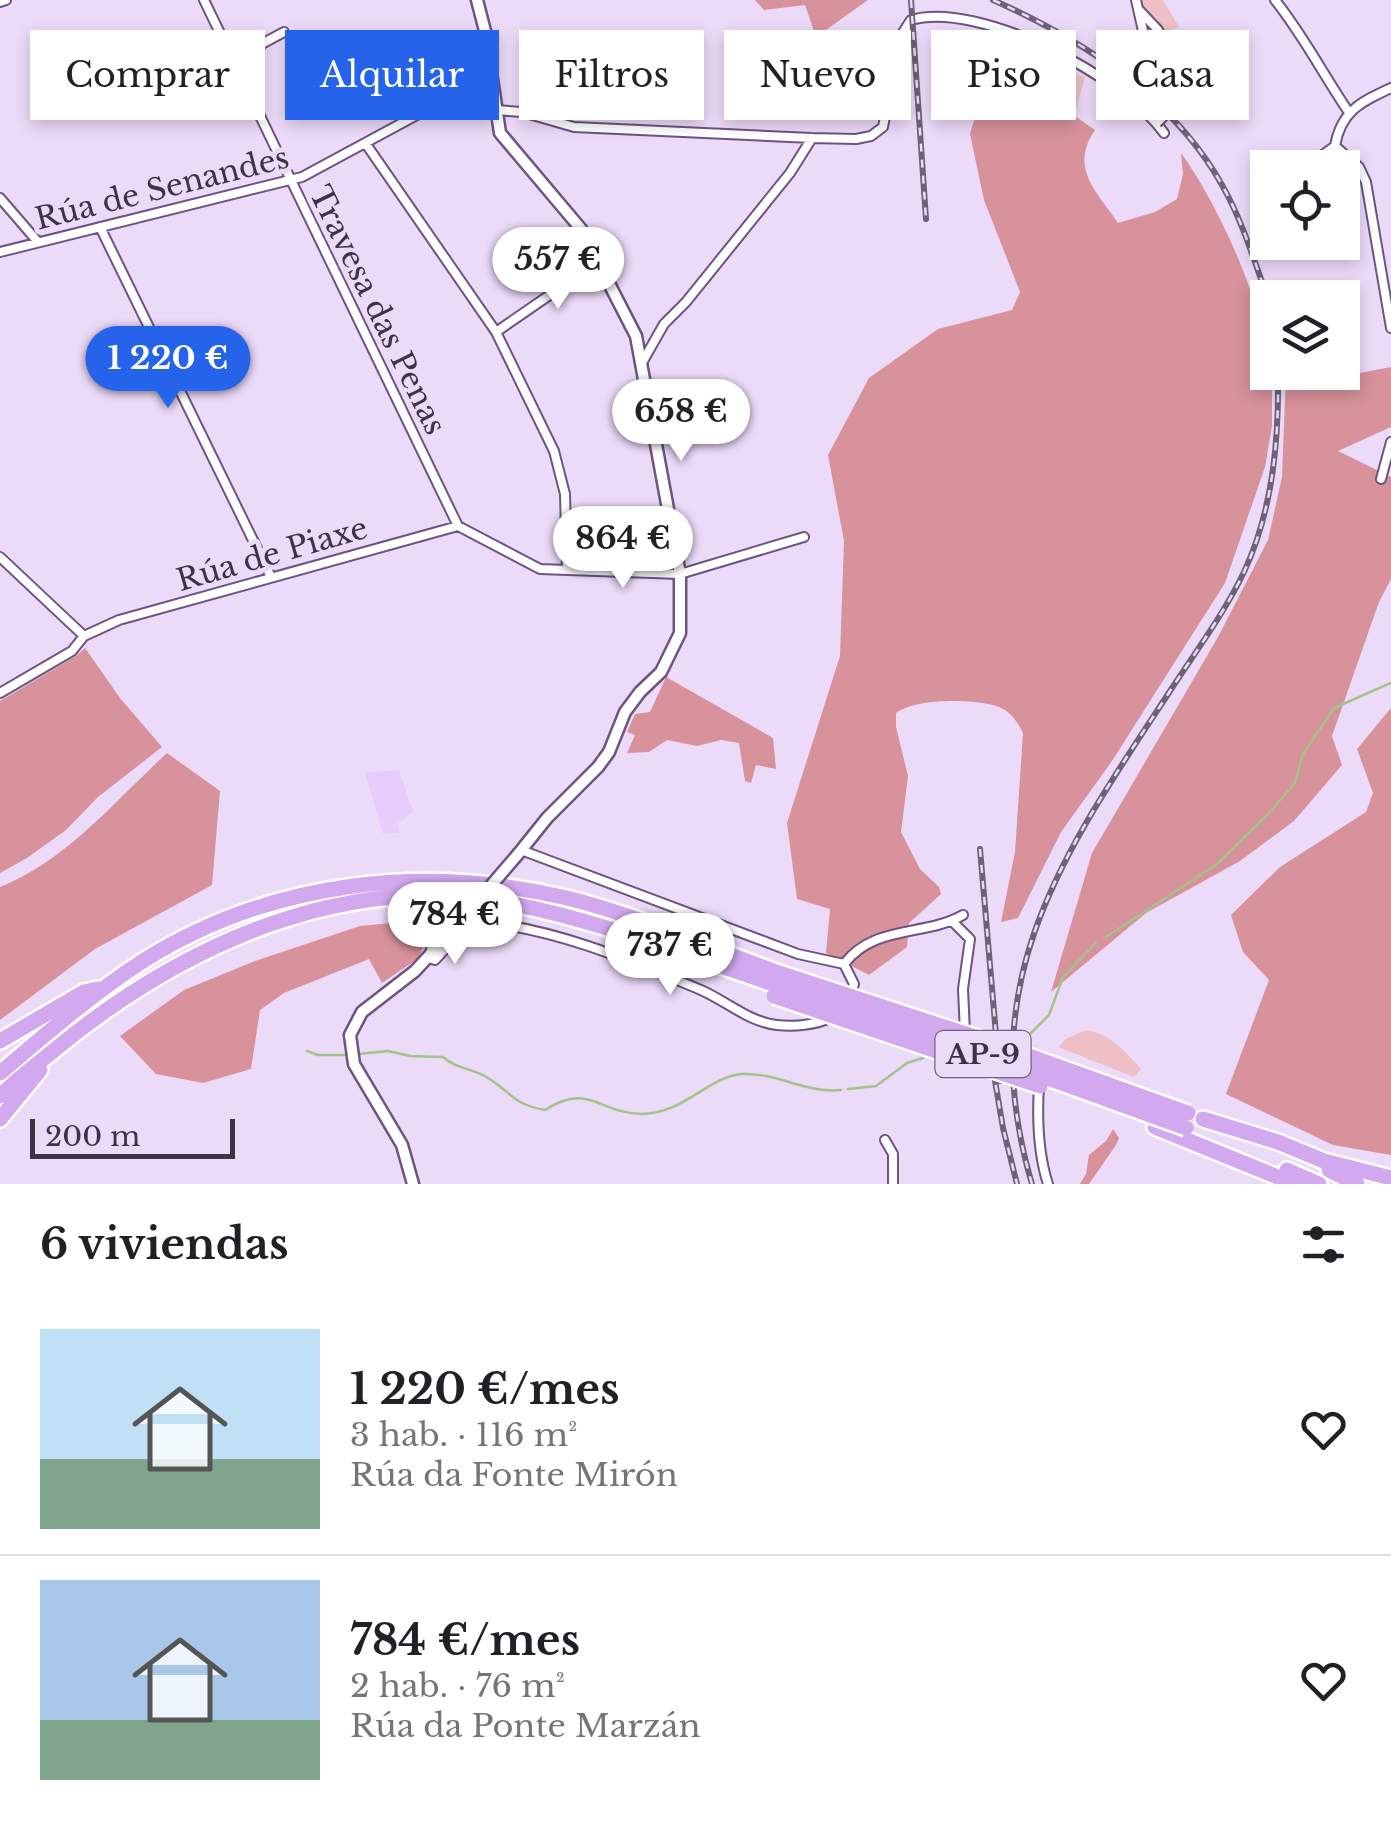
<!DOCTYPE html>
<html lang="es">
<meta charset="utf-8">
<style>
:root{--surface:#fff;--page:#f2f2f2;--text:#202124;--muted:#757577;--line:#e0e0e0;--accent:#2563eb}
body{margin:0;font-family:"Libre Baskerville",serif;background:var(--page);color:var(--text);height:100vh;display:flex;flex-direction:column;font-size:38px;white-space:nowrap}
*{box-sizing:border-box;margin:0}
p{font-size:32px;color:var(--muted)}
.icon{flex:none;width:55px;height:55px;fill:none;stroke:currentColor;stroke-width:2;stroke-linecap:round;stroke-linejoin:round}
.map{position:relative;height:1184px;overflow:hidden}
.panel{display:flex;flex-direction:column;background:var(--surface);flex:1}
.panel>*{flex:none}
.top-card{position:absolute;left:30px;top:30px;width:1332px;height:90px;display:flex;gap:20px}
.buttons{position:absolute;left:1250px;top:150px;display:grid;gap:20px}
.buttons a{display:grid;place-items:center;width:110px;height:110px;border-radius:0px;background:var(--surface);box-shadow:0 5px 15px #0003;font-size:50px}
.scale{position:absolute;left:30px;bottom:25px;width:205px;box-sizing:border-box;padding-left:10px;border:5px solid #3e3246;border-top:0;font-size:28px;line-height:35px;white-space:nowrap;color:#3e3246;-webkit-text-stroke:8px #ecdaf9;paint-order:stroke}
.price{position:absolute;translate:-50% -85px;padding:0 22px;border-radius:35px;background:#fff;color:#222;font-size:32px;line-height:65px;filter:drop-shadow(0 2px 5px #0008)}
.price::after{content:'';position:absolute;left:50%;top:60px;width:30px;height:22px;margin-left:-15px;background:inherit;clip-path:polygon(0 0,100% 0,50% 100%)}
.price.on{background:var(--accent);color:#fff}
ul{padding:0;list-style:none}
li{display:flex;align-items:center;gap:30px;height:250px;padding:0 40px}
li+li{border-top:2px solid var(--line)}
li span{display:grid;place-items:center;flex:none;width:280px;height:200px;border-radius:0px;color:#555}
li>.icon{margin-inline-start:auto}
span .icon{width:120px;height:120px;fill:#fffc;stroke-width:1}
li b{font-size:42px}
h2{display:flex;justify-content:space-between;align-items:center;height:120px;padding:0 40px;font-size:42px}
.tag{padding:0 35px;border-radius:0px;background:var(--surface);box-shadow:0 5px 15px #0003;font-size:35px;line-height:90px}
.tag.on{background:var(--accent);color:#fff}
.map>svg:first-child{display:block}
</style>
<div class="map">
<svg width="1391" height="1184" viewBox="0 0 1391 1184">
<rect width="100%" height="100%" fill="#ecdaf9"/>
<path fill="#e8cdfc" d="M399 770 413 812 397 824 400 833 383 834 365 773Z"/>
<path fill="#eec0c5" d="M1143 0H1163L1179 27 1163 33 1159 30 1139 3Z
M1009 56 1085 77 1076 110 1000 90Z
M1086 1030C1110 1034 1125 1051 1141 1069L1134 1077 1058 1047 1066 1039Z"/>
<path fill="#d8929b" d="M755 0H868L816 37 805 5 764 10Z
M981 96 1069 112 1095 130C1069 167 1096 191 1118 223L1155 212 1177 199 1183 174 1181 153C1218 204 1267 309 1268 372L1272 376V426L1265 467 1225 583 1112 761 1061 832 1018 918 1001 922 1015 852 1023 733C1017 721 1010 710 996 706 971 699 917 698 896 713V727L908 776 901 832 920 869 939 887 941 894 909 923 907 947 869 975 826 953 830 909 797 899 787 823 840 656 844 541 828 455 869 378 938 329 1012 310 1020 292 984 200 970 134Z
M1391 367V427L1338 451 1391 477V579L1379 602 1332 736 1342 765 1294 821 1240 861 1146 913 1051 992 1092 853 1218 637 1268 540 1282 477 1286 373H1340L1344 376Z
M85 648 120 698 162 747 98 797 66 830 27 858 0 873V701L76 656Z
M666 677 773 738 776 769 756 765 751 783 745 781 739 743 721 740 697 746 667 740 649 752 627 753 635 735 627 732 635 714 650 712Z
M1391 708V1155L1333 1145 1226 1094 1269 980 1243 952 1231 915 1280 867 1366 812 1373 793 1357 749Z
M167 753 220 791 212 885 95 949 0 1020V887C66 861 116 800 167 753Z
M433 919 419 958 382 983 369 959 284 993 260 1010 251 1069 203 1083 156 1074 120 1036 184 990 255 961 360 926Z
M1113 1129 1119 1138 1116 1145 1089 1184H1080L1086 1174 1089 1155 1106 1141Z"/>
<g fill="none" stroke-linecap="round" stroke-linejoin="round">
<path stroke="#a4c389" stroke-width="2.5" d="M1106 937 1217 864 1267 815 1295 783 1303 754 1334 708 1391 683
M1028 1036 1049 1015 1063 977 1096 943
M307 1051 318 1055H350
M358 1054 388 1051 410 1056 443 1057C458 1070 473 1068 488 1078 513 1094 513 1104 545 1110 589 1082 599 1113 641 1114 684 1114 707 1077 742 1074 776 1072 807 1094 841 1090
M848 1089 876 1086 907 1063 923 1058"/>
<g stroke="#6e5480" stroke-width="12">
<path id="minor" d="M204 0 458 526
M1136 0 1143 31 1129 55 1130 65 1187 111
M1275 0C1303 35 1323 74 1348 111
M0 2 6 0
M1139 10 1158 30 1169 52
M232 60 284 32
M495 110 522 112 574 127 812 138 856 139 871 136 883 127 900 37 911 20C979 0 1124 77 1164 133
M366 144 496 332 554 451 565 494 567 570
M1335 146 1359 167 1366 182 1391 328
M1305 168 1335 146C1341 111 1361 102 1391 88
M0 198 38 242
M100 227 271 577
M0 252 302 177 491 75
M496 332 599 261
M643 361 664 324 686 302 790 173 812 138
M1381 479 1391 442
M0 557 84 636
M0 693 72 651 84 636 119 620 458 526 540 569 680 574 804 537
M521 850 798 954 844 964 854 984 849 998
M471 921 435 960 429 958 435 933 443 919C454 917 463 920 474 921 554 928 627 959 701 990 726 1001 749 1022 777 1025 794 1027 815 1025 830 1018
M952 921 970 939 963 989 965 1033
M844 964C875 924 924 937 963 915
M1039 1086C1037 1118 1038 1153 1048 1184
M885 1140 893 1154V1184"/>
</g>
<g stroke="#6e5480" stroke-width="15">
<path id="tertiary" d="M477 0 485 31 500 133 581 229 636 336 680 574V633L661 672 640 692 625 712 609 752 598 767 547 818 519 853
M413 1184 402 1145 354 1064 350 1035 362 1012 415 971 452 931"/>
</g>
<g stroke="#fff" stroke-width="20">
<path id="motorway" d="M0 1041 84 992 97 989
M0 1073C46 1034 92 994 143 961 270 881 423 864 567 898 640 916 711 949 782 974
M0 1096C18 1078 39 1063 58 1047 183 945 344 871 509 903 601 921 690 956 779 986
M0 1119 40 1070
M1203 1119 1278 1142 1324 1161 1391 1178
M1155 1127 1295 1184
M1287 1170 1319 1184
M1329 1170 1357 1184"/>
</g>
<use href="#minor" stroke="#fff" stroke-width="8"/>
<use href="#tertiary" stroke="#fff" stroke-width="10"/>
<use href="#motorway" stroke="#d2a9ef" stroke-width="15"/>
<g stroke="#6f6178" stroke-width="6">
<path id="rail" d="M911 0 926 219
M993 0C1083 40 1173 97 1222 185 1242 220 1254 260 1268 299
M980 849 1000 1081
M993 1069 1003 1128 1017 1184
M1032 1184C971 978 1064 853 1172 688 1196 651 1225 612 1244 572 1273 510 1279 440 1278 372"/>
</g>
<use href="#rail" stroke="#ecdaf9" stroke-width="2.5" stroke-dasharray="8" stroke-linecap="butt"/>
<g stroke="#6e5480" stroke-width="12" stroke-linecap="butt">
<path id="minor-bridge" d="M1157 123 1178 102"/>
</g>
<g stroke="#6e5480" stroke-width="15" stroke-linecap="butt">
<path id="tertiary-bridge" d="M452 931 519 853"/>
</g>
<g stroke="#fff" stroke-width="20" stroke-linecap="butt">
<path id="motorway-bridge" d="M782 974 981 1039 1188 1113
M779 986 981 1054 1186 1128
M774 996 1040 1086"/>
</g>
<use href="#minor-bridge" stroke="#fff" stroke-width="8"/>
<use href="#tertiary-bridge" stroke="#fff" stroke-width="10"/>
<use href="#motorway-bridge" stroke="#d2a9ef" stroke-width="15"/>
</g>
<g text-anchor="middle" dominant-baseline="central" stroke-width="10" stroke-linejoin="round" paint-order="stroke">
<rect fill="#ecdaf9" stroke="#72647c" stroke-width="2.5" x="935.5" y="1031" width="95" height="46" rx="8"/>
<g font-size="28" font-weight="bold" fill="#3e3246">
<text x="983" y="1054">AP-9</text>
</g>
<g font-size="30" fill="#3e3246" stroke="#ecdaf9">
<text transform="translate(162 188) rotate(-14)">Rúa de Senandes</text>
<text transform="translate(378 310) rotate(64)">Travesa das Penas</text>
<text transform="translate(272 554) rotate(-16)">Rúa de Piaxe</text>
</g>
</g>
</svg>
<div class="buttons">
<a><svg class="icon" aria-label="locate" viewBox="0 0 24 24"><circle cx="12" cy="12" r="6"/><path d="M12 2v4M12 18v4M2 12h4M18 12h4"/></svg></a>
<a><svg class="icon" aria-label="layers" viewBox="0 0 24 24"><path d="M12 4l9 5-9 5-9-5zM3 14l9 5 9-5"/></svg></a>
</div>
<div class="scale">200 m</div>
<b class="price" style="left:558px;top:312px">557 €</b>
<b class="price on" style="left:168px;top:411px">1 220 €</b>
<b class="price" style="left:681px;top:464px">658 €</b>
<b class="price" style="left:623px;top:591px">864 €</b>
<b class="price" style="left:455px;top:967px">784 €</b>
<b class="price" style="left:670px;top:998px">737 €</b>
<div class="top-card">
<a class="tag">Comprar</a>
<a class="tag on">Alquilar</a>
<a class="tag">Filtros</a>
<a class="tag">Nuevo</a>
<a class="tag">Piso</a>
<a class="tag">Casa</a>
</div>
</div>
<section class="panel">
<h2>6 viviendas<svg class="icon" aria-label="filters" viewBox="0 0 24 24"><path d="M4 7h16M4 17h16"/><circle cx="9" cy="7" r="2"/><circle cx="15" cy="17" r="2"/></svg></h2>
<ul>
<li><span style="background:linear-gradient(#bfe0f5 65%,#7fa58c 0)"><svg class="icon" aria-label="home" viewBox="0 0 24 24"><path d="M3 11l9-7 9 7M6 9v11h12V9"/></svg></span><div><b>1 220 €/mes</b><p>3 hab. · 116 m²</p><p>Rúa da Fonte Mirón</p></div><svg class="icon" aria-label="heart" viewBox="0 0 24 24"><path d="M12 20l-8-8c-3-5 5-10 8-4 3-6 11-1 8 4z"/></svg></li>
<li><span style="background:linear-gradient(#a9c7e8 70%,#7fa58c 0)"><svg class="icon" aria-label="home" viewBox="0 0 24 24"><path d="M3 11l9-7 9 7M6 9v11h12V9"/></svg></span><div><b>784 €/mes</b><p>2 hab. · 76 m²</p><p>Rúa da Ponte Marzán</p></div><svg class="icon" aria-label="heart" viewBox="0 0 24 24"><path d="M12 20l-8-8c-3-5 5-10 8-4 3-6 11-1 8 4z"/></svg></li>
</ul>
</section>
